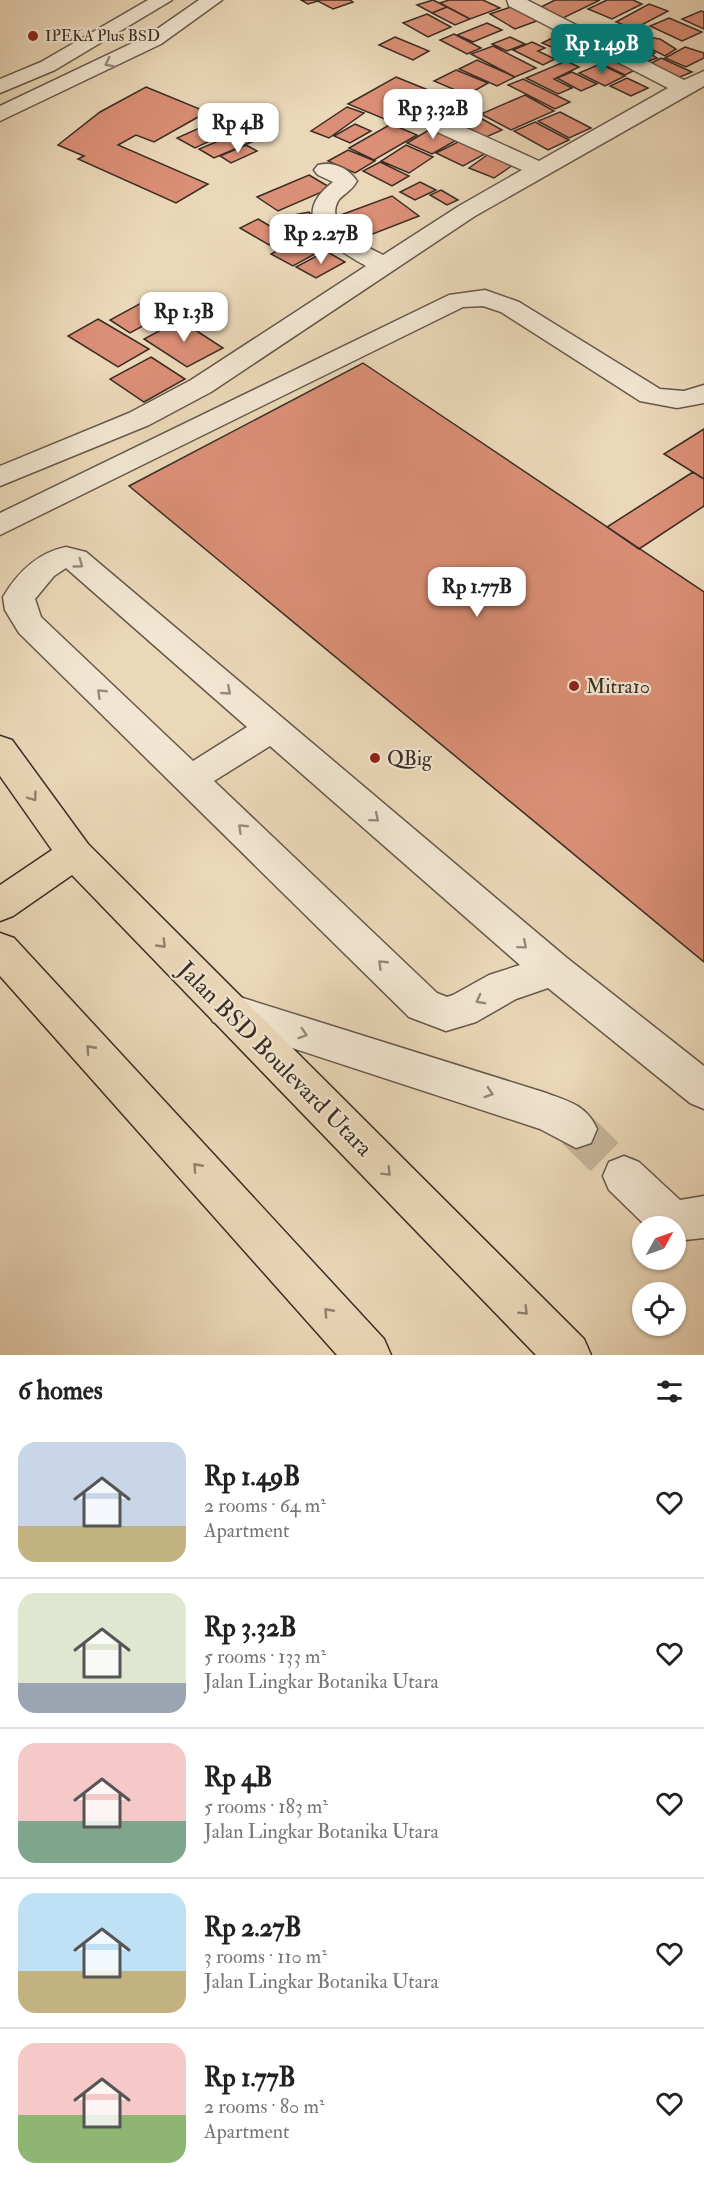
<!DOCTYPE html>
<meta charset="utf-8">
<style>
:root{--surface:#fff;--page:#f6f6f6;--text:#222;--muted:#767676;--line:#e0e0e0;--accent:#0f766e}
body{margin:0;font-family:"IM FELL Double Pica",serif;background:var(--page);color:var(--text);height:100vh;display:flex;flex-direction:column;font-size:22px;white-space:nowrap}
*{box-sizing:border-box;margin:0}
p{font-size:20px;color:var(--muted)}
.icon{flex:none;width:33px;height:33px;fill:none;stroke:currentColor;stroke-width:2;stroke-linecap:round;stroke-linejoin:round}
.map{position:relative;height:1355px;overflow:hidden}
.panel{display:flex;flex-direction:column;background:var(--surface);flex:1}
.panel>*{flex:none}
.needle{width:39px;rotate:50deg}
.controls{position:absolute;left:632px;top:1216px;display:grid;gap:12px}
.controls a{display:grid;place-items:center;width:54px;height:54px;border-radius:50%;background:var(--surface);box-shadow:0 2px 4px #0004;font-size:30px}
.price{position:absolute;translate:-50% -51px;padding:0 14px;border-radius:12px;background:#fff;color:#222;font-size:20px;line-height:39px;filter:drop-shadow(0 2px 3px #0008)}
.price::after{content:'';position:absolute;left:50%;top:36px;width:18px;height:14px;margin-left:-9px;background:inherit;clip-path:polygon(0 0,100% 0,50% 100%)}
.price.current{background:var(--accent);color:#fff}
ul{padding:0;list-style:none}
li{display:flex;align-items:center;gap:18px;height:150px;padding:0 18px}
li+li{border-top:2px solid var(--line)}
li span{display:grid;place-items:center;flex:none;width:168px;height:120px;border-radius:18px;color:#555}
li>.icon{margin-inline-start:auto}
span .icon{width:72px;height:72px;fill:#fffc;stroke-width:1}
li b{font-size:26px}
h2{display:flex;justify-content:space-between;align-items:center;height:72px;padding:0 18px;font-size:26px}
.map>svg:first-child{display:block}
</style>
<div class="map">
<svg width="704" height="1355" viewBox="0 0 704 1355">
<rect width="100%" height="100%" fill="#ebd8b9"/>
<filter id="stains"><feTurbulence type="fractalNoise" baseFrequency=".00333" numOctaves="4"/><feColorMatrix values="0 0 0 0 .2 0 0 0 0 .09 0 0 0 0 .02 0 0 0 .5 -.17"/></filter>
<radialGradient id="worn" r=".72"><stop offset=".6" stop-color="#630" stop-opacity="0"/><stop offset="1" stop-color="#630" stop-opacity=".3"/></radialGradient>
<path fill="#db8f76" stroke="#3a2d26" stroke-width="1.5" d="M301 0H350L353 2 333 9 318 1 308 4Z
M433 0 447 7 432 13 417 5Z
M449 0H483L500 8 470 19 440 3Z
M555 0H600L563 18 539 8Z
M607 0H633L642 4 612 19 588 9Z
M649 4 668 11 634 29 616 22Z
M517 5 542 19 515 29 490 14Z
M447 7 470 19 455 25 432 13Z
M701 11 704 12V29L682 19Z
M427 14 451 27 428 37 403 23Z
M669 18 702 32 682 41 650 26Z
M487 23 502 30 473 42 457 35Z
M621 25 641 34 609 48 589 39Z
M563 33 582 42 561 51 542 43Z
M454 34 481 48 467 54 440 40Z
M395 37 429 51 413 60 379 45Z
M510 37 525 44 507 51 492 44Z
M647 37 660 39 676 49 665 56 637 42Z
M631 41 655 53 652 55 657 58 646 62 614 48Z
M532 42 545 48 538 51 555 59 543 65 513 50Z
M584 43 603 52 580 62 561 54Z
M493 46 536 68 515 77 471 54Z
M685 47 704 53V58L686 67 665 58Z
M606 53 639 68 625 75 592 59Z
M661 58 692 72 675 79 646 66Z
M477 60 515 77 497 86 459 69Z
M566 61 579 67 554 79 572 88 558 94 526 78Z
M600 64 625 76 605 86 579 73Z
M456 70 488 83 467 95 434 81Z
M572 72 597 84 581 91 557 78Z
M396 77 433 92 387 120 348 104Z
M627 78 648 88 631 96 610 86Z
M523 79 570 102 555 109 508 85Z
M146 87 207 112 154 142 136 135 118 145 208 184 176 203 78 159 84 156 58 145 100 112Z
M525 95 554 111 511 130 481 114Z
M433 99 461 113 436 125 408 111Z
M347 107 364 113 329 138 311 131Z
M560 112 591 128 569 138 538 121Z
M475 115 502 130 484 138 457 123Z
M215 121 233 130 195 148 177 138Z
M535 122 569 140 548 150 514 131Z
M355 124 371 131 350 143 334 136Z
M391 124 417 135 374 160 349 148Z
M434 127 460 138 432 154 407 143Z
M240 132 254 141 214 158 199 149Z
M464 139 490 151 463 166 436 153Z
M246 145 257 151 231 163 220 156Z
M406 145 433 157 409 173 381 161Z
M348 150 375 161 355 173 328 161Z
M490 153 516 163 494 178 469 168Z
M380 162 409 176 392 186 363 171Z
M309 175 331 188 278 211 257 197Z
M420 182 436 190 415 200 400 192Z
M441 190 458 200 447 205 430 195Z
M392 196 419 216 365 237 338 216Z
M309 212 323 232 291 239 278 218Z
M258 219 287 236 269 245 240 228Z
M301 238 322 250 293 266 271 254Z
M326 251 345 262 316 278 296 267Z
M143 302 163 315 130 333 110 320Z
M98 319 149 349 118 367 68 336Z
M180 320 223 348 187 367 144 339Z
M151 357 185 379 144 402 110 379Z
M363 363 704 592V962L129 486Z
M704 429V479L664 454Z
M693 472 704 479V506L639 549 607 527Z"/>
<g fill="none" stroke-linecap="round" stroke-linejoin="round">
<path stroke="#c8b69c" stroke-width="40" stroke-dasharray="40 20" stroke-linecap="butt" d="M576 1129 624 1176"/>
<g stroke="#66584b" stroke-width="3">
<path id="minor" d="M148 0H172L55 70 0 93V79L41 62Z
M199 0H222L161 44 0 121V106L147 36Z
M507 0H527L684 80 704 71V86L475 216 211 392 149 425 0 486V466L129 413 191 380 366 266C330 246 286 218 333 182L318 175 314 170 318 165C334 161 348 168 357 181L355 184C351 191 342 195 338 201 324 227 365 246 383 255L459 206 522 170 437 132 434 127 437 122H453L539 161 668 88 509 6Z
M485 290 519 302 660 389 684 391 704 385V403L677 408 640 401 501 312 483 306 463 307 0 535V513L449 295Z
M66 547 86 552 567 958 704 1066V1109L690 1103 548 988 516 999 476 1022 446 1031 409 1017 19 633 5 610 3 597C18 572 37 553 66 547ZM66 568 247 727 193 761 41 617 35 599 54 576ZM270 746 520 965 489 975 453 995 447 997 437 993 214 781Z
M227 993 543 1092C567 1101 586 1104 597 1129L591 1143 576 1148 540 1129 213 1022 207 1010 213 998Z
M624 1156 639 1162 680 1200 704 1196V1238L675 1241V1227H647L609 1190 603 1176 609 1162Z"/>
</g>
<g stroke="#3a2d26" stroke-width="3">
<path id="major" d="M0 736 12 740 88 844 584 1339 591 1355H536L72 875 13 916 0 921V885L52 850 0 776Z
M0 933 14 938 384 1339 391 1355H337L0 976Z"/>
</g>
<use href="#minor" fill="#f2e6d2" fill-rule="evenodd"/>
<use href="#major" fill="#ebd8b9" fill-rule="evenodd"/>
</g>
<defs><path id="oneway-chevron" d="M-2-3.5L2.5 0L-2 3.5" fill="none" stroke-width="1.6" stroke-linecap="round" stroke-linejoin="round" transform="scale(1.5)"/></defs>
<g stroke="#968a7c">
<use href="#oneway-chevron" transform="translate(109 63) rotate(153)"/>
<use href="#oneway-chevron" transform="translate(79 564) rotate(36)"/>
<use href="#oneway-chevron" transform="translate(227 691) rotate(41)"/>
<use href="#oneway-chevron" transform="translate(101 693) rotate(-136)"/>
<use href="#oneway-chevron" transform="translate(375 818) rotate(40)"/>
<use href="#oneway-chevron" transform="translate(242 828) rotate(-136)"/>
<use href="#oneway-chevron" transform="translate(523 945) rotate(40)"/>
<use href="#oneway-chevron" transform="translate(382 964) rotate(-136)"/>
<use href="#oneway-chevron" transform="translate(480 1000) rotate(152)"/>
<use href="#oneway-chevron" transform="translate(303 1034) rotate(18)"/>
<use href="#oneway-chevron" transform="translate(489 1093) rotate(18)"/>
</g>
<g stroke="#928270">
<use href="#oneway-chevron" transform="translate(33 797) rotate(54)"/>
<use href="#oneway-chevron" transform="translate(162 944) rotate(46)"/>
<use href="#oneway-chevron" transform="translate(90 1049) rotate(-132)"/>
<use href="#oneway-chevron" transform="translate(197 1167) rotate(-132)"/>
<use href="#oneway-chevron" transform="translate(387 1172) rotate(45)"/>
<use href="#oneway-chevron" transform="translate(524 1311) rotate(45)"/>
<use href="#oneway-chevron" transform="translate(328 1312) rotate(-132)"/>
</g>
<g fill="#8f2418" stroke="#f2e6d2" stroke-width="2">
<circle cx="33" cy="36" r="6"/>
<circle cx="574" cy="686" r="6"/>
<circle cx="375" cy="758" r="6"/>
</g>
<g text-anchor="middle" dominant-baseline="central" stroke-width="4.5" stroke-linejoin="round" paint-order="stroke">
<g font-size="16" fill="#3a2d26" stroke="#f2e6d2" text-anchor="start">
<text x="45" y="36">IPEKA Plus BSD</text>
</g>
<g font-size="20" fill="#3a2d26" stroke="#f2e6d2" text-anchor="start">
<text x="586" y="686">Mitra10</text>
<text x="387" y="758">QBig</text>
</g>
<g font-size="24" fill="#3a2d26" stroke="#f2e6d2">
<text transform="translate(275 1059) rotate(45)">Jalan BSD Boulevard Utara</text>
</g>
</g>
<rect width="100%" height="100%" filter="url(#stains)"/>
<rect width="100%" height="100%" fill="url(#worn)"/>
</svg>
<div class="controls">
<a><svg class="needle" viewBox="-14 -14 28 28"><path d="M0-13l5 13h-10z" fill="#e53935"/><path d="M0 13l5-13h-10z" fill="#767676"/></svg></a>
<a><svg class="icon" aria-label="locate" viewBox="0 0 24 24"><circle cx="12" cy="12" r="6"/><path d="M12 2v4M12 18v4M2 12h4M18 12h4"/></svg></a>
</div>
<b class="price current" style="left:602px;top:75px">Rp 1.49B</b>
<b class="price" style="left:433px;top:140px">Rp 3.32B</b>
<b class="price" style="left:238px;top:154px">Rp 4B</b>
<b class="price" style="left:321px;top:265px">Rp 2.27B</b>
<b class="price" style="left:184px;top:343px">Rp 1.3B</b>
<b class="price" style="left:477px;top:618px">Rp 1.77B</b>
</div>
<section class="panel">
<h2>6 homes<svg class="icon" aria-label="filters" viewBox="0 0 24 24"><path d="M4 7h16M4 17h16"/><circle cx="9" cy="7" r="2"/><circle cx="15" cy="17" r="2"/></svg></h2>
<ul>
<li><span style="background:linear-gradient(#c9d6e8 70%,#c2b280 0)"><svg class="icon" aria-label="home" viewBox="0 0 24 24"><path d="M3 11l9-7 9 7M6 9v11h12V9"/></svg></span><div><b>Rp 1.49B</b><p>2 rooms · 64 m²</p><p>Apartment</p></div><svg class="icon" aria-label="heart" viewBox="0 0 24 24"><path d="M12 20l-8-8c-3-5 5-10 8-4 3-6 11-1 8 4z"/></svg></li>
<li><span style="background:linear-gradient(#dfe7d0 75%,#9aa5b1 0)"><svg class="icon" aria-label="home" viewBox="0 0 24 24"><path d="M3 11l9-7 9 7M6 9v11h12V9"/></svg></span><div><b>Rp 3.32B</b><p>5 rooms · 133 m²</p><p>Jalan Lingkar Botanika Utara</p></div><svg class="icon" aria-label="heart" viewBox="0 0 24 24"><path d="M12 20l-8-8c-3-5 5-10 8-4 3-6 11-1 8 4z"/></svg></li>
<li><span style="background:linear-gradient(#f6c9c9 65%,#7fa58c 0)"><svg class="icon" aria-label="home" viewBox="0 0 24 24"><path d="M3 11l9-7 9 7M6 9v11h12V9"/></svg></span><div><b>Rp 4B</b><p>5 rooms · 183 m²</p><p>Jalan Lingkar Botanika Utara</p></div><svg class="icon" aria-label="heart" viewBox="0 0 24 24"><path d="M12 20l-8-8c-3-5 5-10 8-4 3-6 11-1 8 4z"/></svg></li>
<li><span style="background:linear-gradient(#bfe0f5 65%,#c2b280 0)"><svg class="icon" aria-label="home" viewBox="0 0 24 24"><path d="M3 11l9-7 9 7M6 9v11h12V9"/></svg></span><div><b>Rp 2.27B</b><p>3 rooms · 110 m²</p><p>Jalan Lingkar Botanika Utara</p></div><svg class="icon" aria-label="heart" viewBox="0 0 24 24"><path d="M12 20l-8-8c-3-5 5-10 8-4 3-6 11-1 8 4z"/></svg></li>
<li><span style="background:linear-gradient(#f6c9c9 60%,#8fb573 0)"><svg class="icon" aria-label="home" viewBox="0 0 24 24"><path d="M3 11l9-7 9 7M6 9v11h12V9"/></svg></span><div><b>Rp 1.77B</b><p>2 rooms · 80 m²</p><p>Apartment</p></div><svg class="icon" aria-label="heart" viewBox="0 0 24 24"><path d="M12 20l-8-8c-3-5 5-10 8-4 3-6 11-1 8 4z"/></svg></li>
</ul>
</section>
